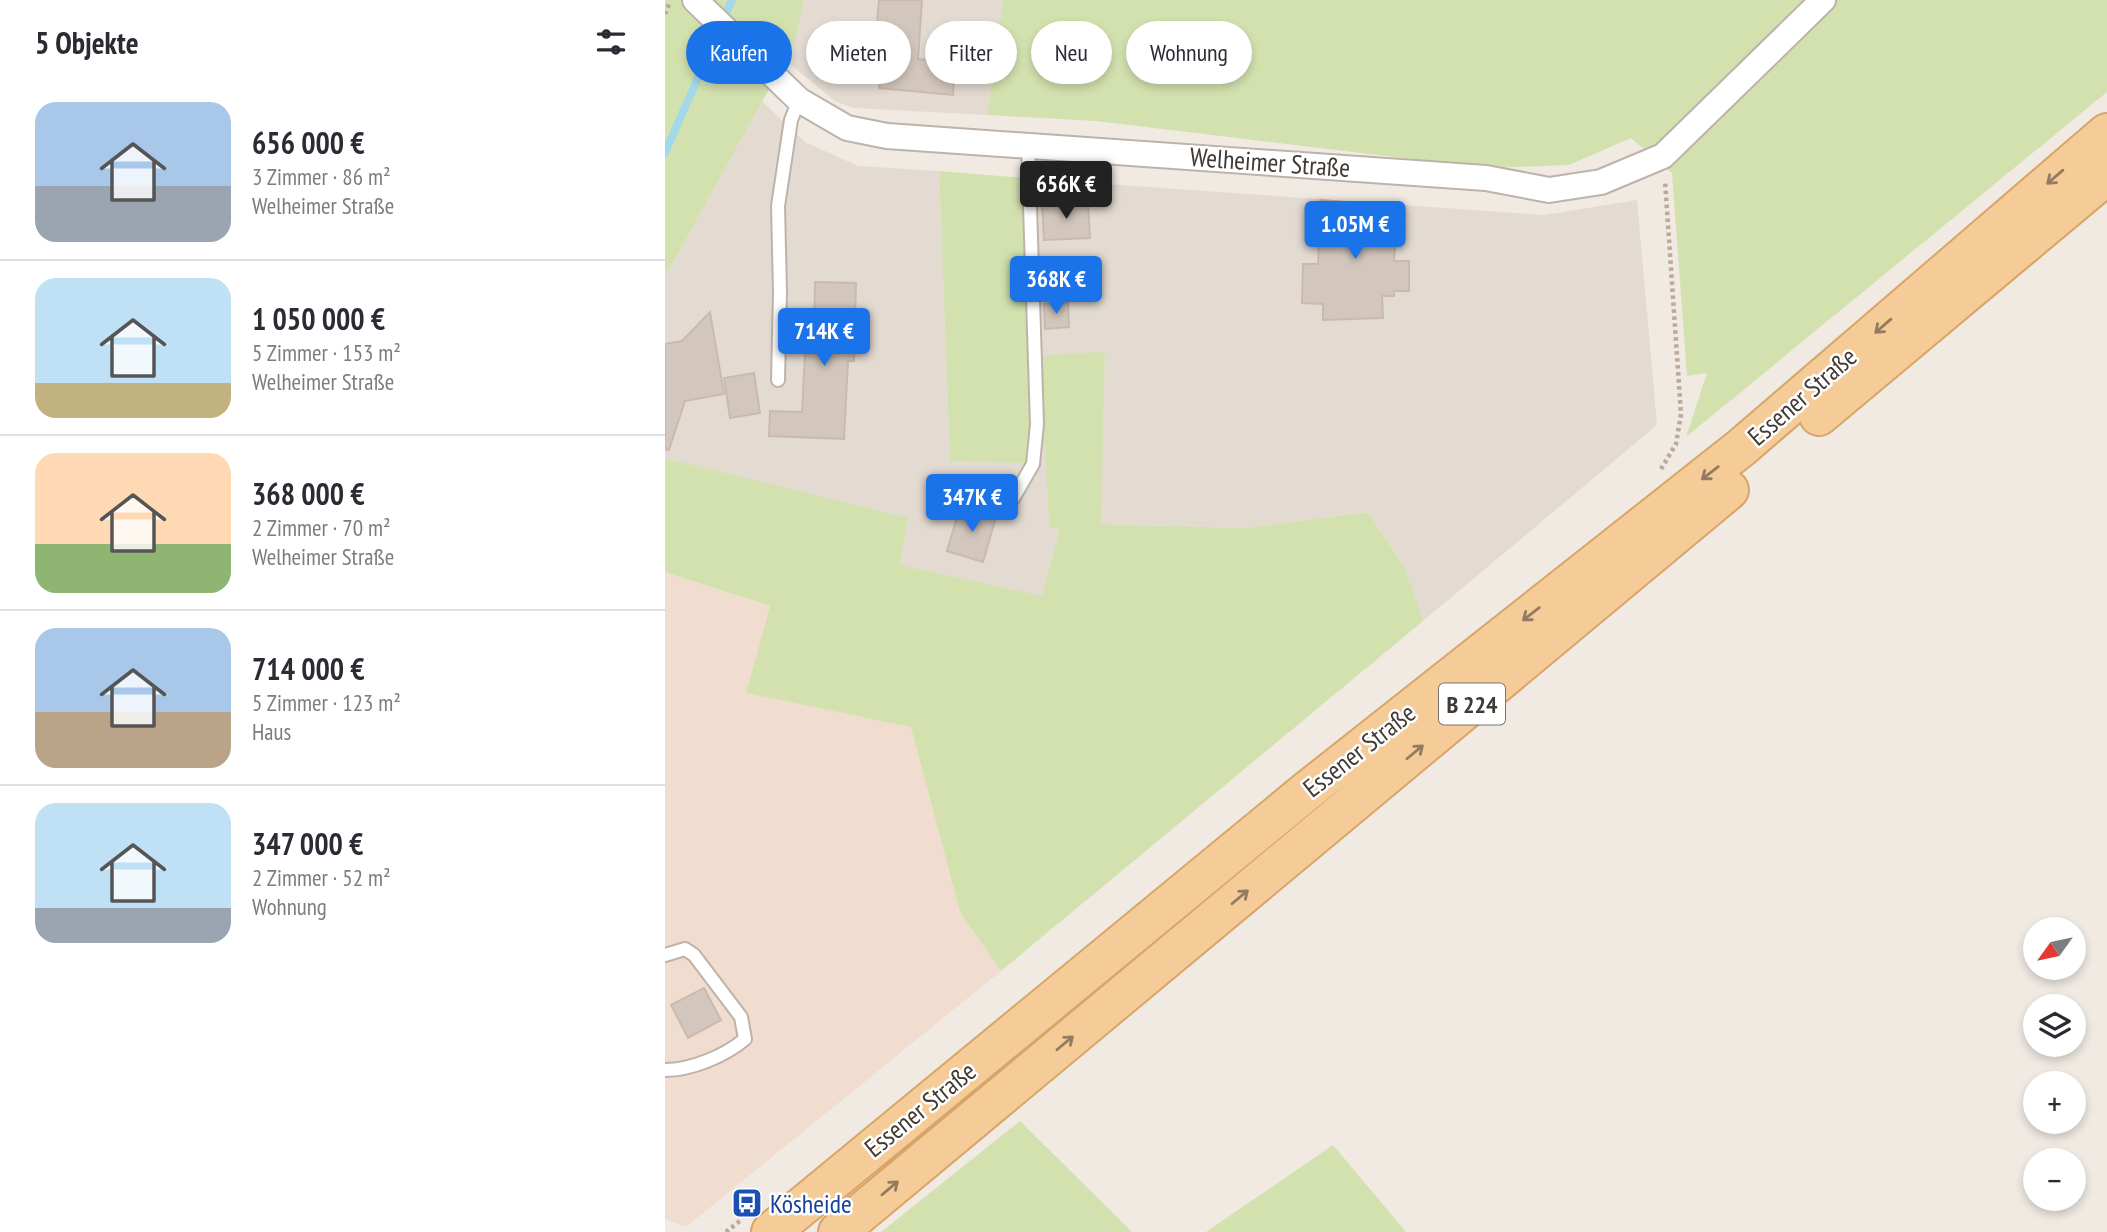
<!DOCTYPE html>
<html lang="de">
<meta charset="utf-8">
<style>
:root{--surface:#fff;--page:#f2f2f3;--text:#2b2b33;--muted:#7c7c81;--line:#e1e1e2;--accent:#1a73e8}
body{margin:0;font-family:"PT Sans Narrow",sans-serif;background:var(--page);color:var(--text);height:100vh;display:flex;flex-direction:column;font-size:26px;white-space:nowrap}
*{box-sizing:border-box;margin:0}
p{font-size:23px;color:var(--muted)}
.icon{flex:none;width:38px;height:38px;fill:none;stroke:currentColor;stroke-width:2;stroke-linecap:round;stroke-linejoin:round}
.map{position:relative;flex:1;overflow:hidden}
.side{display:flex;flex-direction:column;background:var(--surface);width:665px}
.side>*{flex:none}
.hud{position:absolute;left:21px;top:21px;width:665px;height:63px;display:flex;gap:14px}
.needle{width:46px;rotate:237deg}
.fabs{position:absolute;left:1358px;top:917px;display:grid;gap:14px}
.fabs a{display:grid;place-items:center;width:63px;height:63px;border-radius:50%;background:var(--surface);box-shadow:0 4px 10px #0003;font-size:35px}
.price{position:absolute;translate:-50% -60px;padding:0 16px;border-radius:7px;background:var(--accent);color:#fff;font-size:23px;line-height:46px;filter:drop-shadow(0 2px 4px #0008)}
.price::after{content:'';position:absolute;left:50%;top:42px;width:21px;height:16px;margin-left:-10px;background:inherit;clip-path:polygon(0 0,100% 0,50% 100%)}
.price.selected{background:#222;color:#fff}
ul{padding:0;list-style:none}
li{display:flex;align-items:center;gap:21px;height:175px;padding:0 35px}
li+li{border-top:2px solid var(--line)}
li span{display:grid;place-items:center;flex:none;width:196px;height:140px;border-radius:21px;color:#555}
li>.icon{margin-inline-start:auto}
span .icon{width:84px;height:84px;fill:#fffc;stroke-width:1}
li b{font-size:30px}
h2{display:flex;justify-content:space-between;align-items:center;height:84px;padding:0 35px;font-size:30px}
.tag{padding:0 24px;border-radius:32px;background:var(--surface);box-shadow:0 4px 10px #0003;font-size:24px;line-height:63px}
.tag.selected{background:var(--accent);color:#fff}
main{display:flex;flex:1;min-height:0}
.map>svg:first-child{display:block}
</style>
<main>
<section class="side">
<h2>5 Objekte<svg class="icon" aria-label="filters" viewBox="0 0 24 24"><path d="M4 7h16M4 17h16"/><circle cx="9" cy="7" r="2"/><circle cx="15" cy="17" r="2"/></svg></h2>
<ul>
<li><span style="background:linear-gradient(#a9c7e8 60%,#9aa5b1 0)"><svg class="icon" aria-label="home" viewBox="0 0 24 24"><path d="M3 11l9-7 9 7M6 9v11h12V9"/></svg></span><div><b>656 000 €</b><p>3 Zimmer · 86 m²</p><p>Welheimer Straße</p></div></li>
<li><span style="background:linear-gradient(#bfe0f5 75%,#c2b280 0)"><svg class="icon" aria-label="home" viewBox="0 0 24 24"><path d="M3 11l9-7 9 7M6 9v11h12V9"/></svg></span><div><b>1 050 000 €</b><p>5 Zimmer · 153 m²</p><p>Welheimer Straße</p></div></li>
<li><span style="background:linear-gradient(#ffd9b3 65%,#8fb573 0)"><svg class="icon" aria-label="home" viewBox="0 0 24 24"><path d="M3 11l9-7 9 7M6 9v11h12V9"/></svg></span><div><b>368 000 €</b><p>2 Zimmer · 70 m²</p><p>Welheimer Straße</p></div></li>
<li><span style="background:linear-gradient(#a9c7e8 60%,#b9a48a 0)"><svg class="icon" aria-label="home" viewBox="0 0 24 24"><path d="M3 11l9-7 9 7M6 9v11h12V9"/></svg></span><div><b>714 000 €</b><p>5 Zimmer · 123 m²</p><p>Haus</p></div></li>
<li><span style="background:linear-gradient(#bfe0f5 75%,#9aa5b1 0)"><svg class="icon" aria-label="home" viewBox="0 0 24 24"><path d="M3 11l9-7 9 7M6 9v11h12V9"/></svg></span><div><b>347 000 €</b><p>2 Zimmer · 52 m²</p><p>Wohnung</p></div></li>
</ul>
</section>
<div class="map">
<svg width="1442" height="1232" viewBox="0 0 1442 1232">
<rect width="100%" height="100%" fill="#f0eae3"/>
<path fill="#e3dbd2" d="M139 0H338L322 115 189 108 171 102 120 60 130 42Z
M97 101 140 142 193 166 274 171 285 461 360 462 366 443 380 445 384 526 394 529 377 597 235 565 243 519 0 458V277Z
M371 179 879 215 972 200 992 425 758 621 740 568 703 512 580 528 435 524 440 353 377 355Z"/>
<path fill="#f1ddcf" d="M0 572 105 606 81 693 246 726 295 912 336 971 21 1227 0 1219Z"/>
<path fill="#d3e1af" d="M0 0H139L130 42 0 277Z
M338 0H1442V92L1021 437 1042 373 1022 376 1007 173 966 138 904 165 821 168 431 121 322 115Z
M274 171 371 179 377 355 440 352 436 524 580 528 703 512 740 568 758 621 336 971 295 912 246 727 81 693 105 606 0 572V458L243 518 235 565 377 596 394 530 384 526 380 445 366 443 360 463 285 461Z
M355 1121 467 1232H216Z
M668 1145 741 1232H541Z"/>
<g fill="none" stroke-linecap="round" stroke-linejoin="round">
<path stroke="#a3d8e9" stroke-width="8" d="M0 153 67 0"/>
</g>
<path fill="#d3c7bd" stroke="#cabaae" stroke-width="2" d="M214 0H257L253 59 290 62 288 95 214 88 221 24 212 23Z
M655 200 733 206 729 261H744V291H729V296H717L718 318 658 320V304L637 303 638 264H653Z
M423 203 425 238 379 240 377 205Z
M150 282 191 283 189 361H183L179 439 104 436 105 411 137 412 141 334 149 335Z
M403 303 404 327 380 329 379 304Z
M45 312 59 394 20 401 4 450 0 449V344L17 341Z
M89 373 95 413 65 418 59 378Z
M295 507 331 517 318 562 282 551Z
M39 988 56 1020 23 1038 6 1005Z"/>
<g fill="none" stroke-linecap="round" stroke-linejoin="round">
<g stroke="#bdb3aa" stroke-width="16">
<path id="service" d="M113 380 115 292 113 206 126 120 134 100
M346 502 368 464 372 424 363 144
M0 955 20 949 29 955 76 1017 80 1039C60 1056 26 1070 0 1070"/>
</g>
<g stroke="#bdb3aa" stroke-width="28">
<path id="minor" d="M30 0 134 100 182 128 222 136 821 178 884 190 936 182 998 156 1158 0"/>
</g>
<g stroke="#d8a569" stroke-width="42">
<path id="primary" d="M1154 416 1442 175
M106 1232 643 790 1077 447 1442 133
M173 1232 1064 490"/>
</g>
<path stroke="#bba999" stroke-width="4.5" stroke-dasharray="3.5 3.5" stroke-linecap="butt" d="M0 14 5 2
M996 469 1011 444 1016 414 1000 181
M61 1232 76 1220"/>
<use href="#service" stroke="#fff" stroke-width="12"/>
<use href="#minor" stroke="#fff" stroke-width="24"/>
<use href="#primary" stroke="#f5cb97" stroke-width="38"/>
</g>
<defs><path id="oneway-shaft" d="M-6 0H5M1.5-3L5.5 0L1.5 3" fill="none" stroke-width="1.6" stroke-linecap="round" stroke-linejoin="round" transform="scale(1.75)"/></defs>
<g stroke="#927b61">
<use href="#oneway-shaft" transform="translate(1390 177) rotate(139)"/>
<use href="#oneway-shaft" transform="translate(1218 326) rotate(139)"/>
<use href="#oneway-shaft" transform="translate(1045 473) rotate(142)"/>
<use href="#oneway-shaft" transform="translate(866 614) rotate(142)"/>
<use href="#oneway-shaft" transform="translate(750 752) rotate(-40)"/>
<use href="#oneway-shaft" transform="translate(575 897) rotate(-40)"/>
<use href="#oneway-shaft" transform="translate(400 1043) rotate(-40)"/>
<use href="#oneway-shaft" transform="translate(225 1188) rotate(-40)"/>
</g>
<defs>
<g id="bus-square" transform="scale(1.575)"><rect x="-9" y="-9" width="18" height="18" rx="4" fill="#1a4fb4" stroke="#fff"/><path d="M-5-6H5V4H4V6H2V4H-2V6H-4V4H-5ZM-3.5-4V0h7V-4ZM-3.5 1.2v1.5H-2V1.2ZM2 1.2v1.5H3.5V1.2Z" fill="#fff"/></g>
</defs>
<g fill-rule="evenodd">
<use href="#bus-square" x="82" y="1203"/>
</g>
<g text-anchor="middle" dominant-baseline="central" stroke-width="5" stroke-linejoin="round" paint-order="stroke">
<rect fill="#fff" stroke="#7a7571" stroke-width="2" x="774" y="683.5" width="66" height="41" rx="5"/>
<g font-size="24" font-weight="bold" fill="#413a34">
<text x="807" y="704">B 224</text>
</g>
<g font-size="26" fill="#413a34" stroke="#fff">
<text transform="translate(605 162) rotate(4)">Welheimer Straße</text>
<text transform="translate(1137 396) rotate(-41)">Essener Straße</text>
<text transform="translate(694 750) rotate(-38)">Essener Straße</text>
<text transform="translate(255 1109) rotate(-39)">Essener Straße</text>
</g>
<g font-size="26" fill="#164399" stroke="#fff" text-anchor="start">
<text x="105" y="1203">Kösheide</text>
</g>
</g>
</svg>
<div class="fabs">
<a><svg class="needle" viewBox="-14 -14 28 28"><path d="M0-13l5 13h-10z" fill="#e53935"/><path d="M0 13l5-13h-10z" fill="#7c7c81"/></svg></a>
<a><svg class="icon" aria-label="layers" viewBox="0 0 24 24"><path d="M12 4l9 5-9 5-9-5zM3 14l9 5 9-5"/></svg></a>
<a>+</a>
<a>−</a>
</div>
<b class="price selected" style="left:401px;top:221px">656K €</b>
<b class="price" style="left:690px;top:261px">1.05M €</b>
<b class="price" style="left:391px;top:316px">368K €</b>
<b class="price" style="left:159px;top:368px">714K €</b>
<b class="price" style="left:307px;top:534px">347K €</b>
<div class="hud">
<a class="tag selected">Kaufen</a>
<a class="tag">Mieten</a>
<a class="tag">Filter</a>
<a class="tag">Neu</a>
<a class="tag">Wohnung</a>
</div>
</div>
</main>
